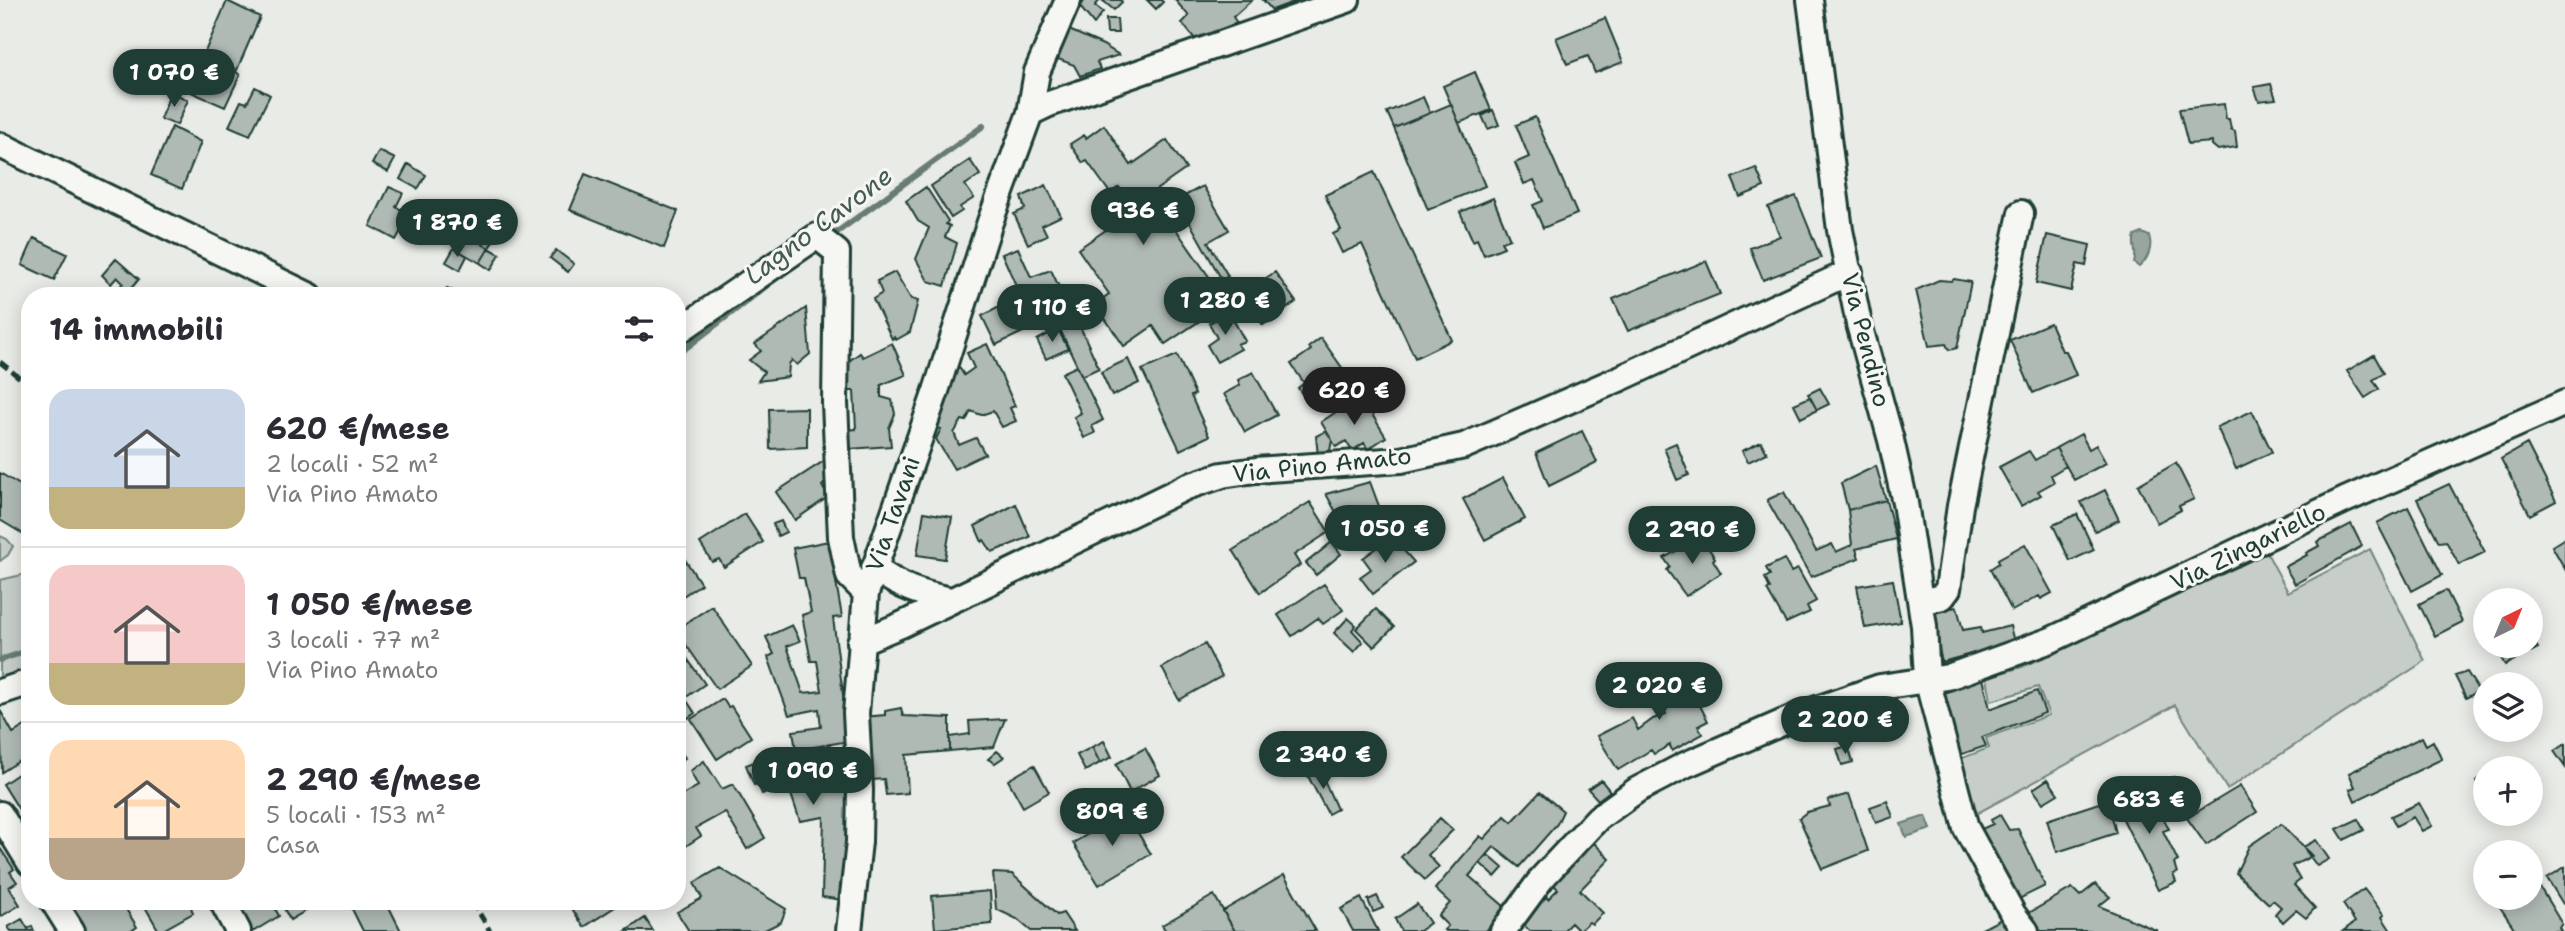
<!DOCTYPE html>
<html lang="it">
<meta charset="utf-8">
<style>
:root{--surface:#fff;--page:#f7f7f7;--text:#2b2b33;--muted:#7c7c81;--line:#e1e1e2;--accent:#1f3d34}
body{margin:0;font-family:"Shantell Sans",sans-serif;background:var(--page);color:var(--text);height:100vh;display:flex;flex-direction:column;font-size:26px;white-space:nowrap}
*{box-sizing:border-box;margin:0}
p{font-size:23px;color:var(--muted)}
.icon{flex:none;width:38px;height:38px;fill:none;stroke:currentColor;stroke-width:2;stroke-linecap:round;stroke-linejoin:round}
.map{position:relative;flex:1;overflow:hidden}
.sheet{position:absolute;left:21px;top:287px;width:665px;height:623px;display:flex;flex-direction:column;background:var(--surface);border-radius:28px;box-shadow:0 4px 18px #0003}
.sheet>*{flex:none}
.needle{width:46px;rotate:43deg}
.tools{position:absolute;left:2473px;top:588px;display:grid;gap:14px}
.tools a{display:grid;place-items:center;width:70px;height:70px;border-radius:50%;background:var(--surface);box-shadow:0 4px 18px #0003;font-size:35px}
.price{position:absolute;translate:-50% -60px;padding:0 16px;border-radius:24px;background:var(--accent);color:#fff;font-size:23px;line-height:46px;filter:drop-shadow(0 2px 4px #0008)}
.price::after{content:'';position:absolute;left:50%;top:42px;width:21px;height:16px;margin-left:-10px;background:inherit;clip-path:polygon(0 0,100% 0,50% 100%)}
.price.active{background:#222;color:#fff}
ul{padding:0;list-style:none}
li{display:flex;align-items:center;gap:21px;height:175px;padding:0 28px}
li+li{border-top:2px solid var(--line)}
li span{display:grid;place-items:center;flex:none;width:196px;height:140px;border-radius:21px;color:#555}
li>.icon{margin-inline-start:auto}
span .icon{width:84px;height:84px;fill:#fffc;stroke-width:1}
li b{font-size:30px}
h2{display:flex;justify-content:space-between;align-items:center;height:84px;padding:0 28px;font-size:30px}
.map>svg:first-child{display:block}
</style>
<div class="map">
<svg width="2565" height="931" viewBox="0 0 2565 931">
<rect width="100%" height="100%" fill="#e9ebe7"/>
<filter id="ink" filterUnits="userSpaceOnUse"><feTurbulence type="fractalNoise" baseFrequency=".0143" numOctaves="2"/><feDisplacementMap in="SourceGraphic" scale="14" xChannelSelector="R" yChannelSelector="G"/><feConvolveMatrix kernelMatrix="1 2 1 2 8 2 1 2 1" color-interpolation-filters="sRGB"/></filter>
<g filter="url(#ink)">
<path fill="#c7cec9" stroke="#73867e" stroke-width="2" d="M0 536 7 539 13 546 8 555 0 561Z
M2370 549 2425 661 2227 789 2175 705 1974 815 1960 759 1989 748 1986 738 2049 715 2038 687 1991 701 1987 677 2022 667 2267 553 2288 592Z
M30 573V668L0 678V580Z"/>
<path fill="#99a6a0" stroke="#687c75" stroke-width="2" d="M2142 233 2149 236C2153 247 2148 260 2139 267L2134 263C2138 250 2131 246 2135 236Z
M1926 816 1931 829 1906 837 1901 824Z"/>
<g fill="none" stroke-linecap="round" stroke-linejoin="round">
<path stroke="#687c75" stroke-width="6" d="M829 238 983 126
M677 355 778 277
M0 660 30 650"/>
</g>
<path fill="#b0bab5" stroke="#1f3d34" stroke-width="2" d="M1085 0H1100L1095 6 1103 12 1094 24 1080 7Z
M1102 0H1121L1122 2 1114 10Z
M1147 0H1161L1163 2 1156 9Z
M1175 0H1252L1233 17 1237 23 1195 39 1182 23 1189 16Z
M1263 0H1299L1272 10Z
M227 1 260 17 236 72 240 75 225 107 184 89 201 52 204 54Z
M1605 18 1623 62 1595 73 1588 56 1567 64 1556 38Z
M1106 19H1117L1118 33H1107Z
M1069 30 1103 45 1119 55 1097 62 1100 69 1080 76 1074 65 1058 59Z
M1475 72 1491 110 1459 123 1443 86Z
M2271 84 2276 99 2259 101 2254 87Z
M255 87 270 95 250 135 229 126 241 101 247 103Z
M171 92 188 100 177 125 160 119Z
M1423 97 1430 113 1394 128 1387 112Z
M1451 104 1485 186 1428 210 1394 128Z
M2224 104 2226 119H2229L2231 129 2235 131 2237 147 2218 150 2212 145V142L2188 144 2179 109Z
M1493 110 1499 125 1488 129 1482 116Z
M1535 117 1577 214 1543 228 1533 205 1543 201 1534 180 1524 184 1515 163 1529 157 1516 125Z
M1104 125 1131 165 1167 140 1186 169 1156 190 1164 202 1159 205 1219 291 1201 304 1204 318 1165 344 1153 326 1124 346 1095 304 1109 294 1078 249 1135 210 1119 187 1110 193 1087 161 1083 163 1070 144 1084 135 1086 138Z
M172 127 201 142 182 189 151 175Z
M379 151 395 159 388 172 372 164Z
M970 160 980 175 965 185 974 198 960 207 962 211 951 218 931 186Z
M408 164 426 175 418 189 400 179Z
M1756 168 1764 187 1740 197 1732 178Z
M1374 172 1452 340 1415 358 1362 244 1342 253 1333 234 1341 230 1325 195Z
M585 174 678 211 664 248 570 210Z
M1046 185 1061 216 1042 225 1047 235 1028 244 1014 214 1025 209 1021 197Z
M1203 186 1229 230 1208 242 1228 276 1222 280 1177 200Z
M389 187 403 193 396 207 410 214 396 240 370 226Z
M926 187 948 221 946 224 950 226 945 237 957 243 945 286 928 281 916 259 929 228 918 221 906 201Z
M1796 196 1821 258 1763 280 1750 248 1780 236 1768 207Z
M1493 198 1510 239 1501 242 1504 247 1484 255 1477 239 1473 241 1460 212Z
M472 216 499 231 489 248 463 232Z
M463 232 489 248 480 263 454 248Z
M2047 235 2090 245 2086 266 2077 264 2071 291 2036 283Z
M34 238 67 254 54 280 22 265Z
M454 248 467 256 460 270 446 262Z
M489 248 500 254 491 270 480 263Z
M1018 248 1031 277 1051 270 1070 310 1034 326 1002 254Z
M556 250 574 264 568 272 550 258Z
M116 259 139 279 125 296 117 290 123 283 117 277 111 284 102 275Z
M1706 261 1720 294 1628 331 1613 299Z
M895 272 911 299 918 301 910 332 896 340 894 337 892 339 873 299 882 293 877 281Z
M1275 272 1296 302 1263 325 1242 294Z
M1954 279 1971 282 1957 348 1949 350 1946 344 1929 346 1916 290 1939 280 1952 281Z
M447 288 465 296H443Z
M1009 302 1023 332 996 345 982 316Z
M806 308 810 354 797 365 792 360 789 364 788 377 758 381 764 372 749 360 761 351 755 344Z
M1072 309 1099 368 1082 376 1054 317Z
M1229 312 1245 341 1237 344 1241 349 1217 362 1207 345 1217 338 1209 323Z
M2050 323 2062 351H2066L2076 375 2033 393 2010 340Z
M1058 329 1068 349 1046 359 1037 340Z
M1321 338 1348 376 1336 385 1333 382 1307 401 1298 388 1304 383 1291 364 1311 350 1309 347Z
M892 343 906 375 881 385V397L892 400 895 414 889 428 891 446 849 449 848 430 856 429 854 391H849L846 363 860 353 863 357Z
M987 344 1015 406 1010 408 1016 421 1002 427 993 411 981 415 971 411 966 421 962 420 954 433 959 445 976 438 985 454 954 469 936 439 941 429 933 427 957 364 964 375 974 368 967 353Z
M1177 355 1195 394 1191 396 1209 436 1180 450 1142 370Z
M2374 355 2384 373 2373 380 2379 389 2365 398 2347 371Z
M1128 359 1139 383 1112 396 1101 372Z
M1077 366 1103 420 1092 426 1095 433 1084 438 1074 417 1081 413 1062 373Z
M1253 372 1277 415 1245 432 1224 394 1240 385 1238 380Z
M1820 388 1829 404 1817 410 1808 394Z
M1810 397 1817 410 1801 418 1794 404Z
M1363 400 1386 437 1368 449 1364 443 1352 451 1346 441 1336 447 1321 422 1348 404 1351 408Z
M807 408V447L770 449 769 409Z
M2252 411 2272 452 2236 469 2217 427Z
M1326 431 1332 440 1329 456H1318L1316 436Z
M1582 431 1597 462 1549 486 1536 453Z
M2081 434 2089 449 2096 445 2106 463 2074 480 2056 448Z
M1761 442 1767 453 1748 462 1742 451Z
M1676 443 1689 475 1677 480 1664 448Z
M2527 444 2556 501 2530 515 2501 459Z
M2056 448 2066 466 2051 475 2054 482 2038 491 2041 495 2021 506 1999 467 2029 451 2035 460Z
M824 461 828 480 822 486 828 497 795 520 776 492Z
M2176 463 2194 499 2179 506 2181 510 2157 523 2138 485Z
M1876 466 1886 500 1848 510 1841 483Z
M0 473 30 491V538L0 520Z
M1503 478 1525 519 1485 540 1463 499Z
M1370 482 1380 509 1342 523 1326 494Z
M2449 484 2485 552 2459 565 2446 541 2439 542 2417 499Z
M2105 490 2119 520 2095 531 2081 502Z
M1784 492 1816 551 1832 544 1836 552 1852 545 1848 510 1886 500 1896 539 1856 549 1859 558 1811 577 1767 500Z
M1310 502 1329 532 1294 555 1300 565 1260 593 1233 550Z
M1016 504 1030 537 992 552 984 540 982 542 975 526Z
M2408 507 2442 575 2412 591 2377 523Z
M924 512 952 517 945 559 917 555Z
M745 514 763 542 724 567 719 559 712 562 700 543Z
M2077 514 2094 550 2070 561 2053 525Z
M781 521 786 532 778 536 773 524Z
M2351 524 2362 546 2295 584 2285 567 2307 555 2306 553 2319 546 2317 542Z
M1392 537 1414 562 1373 594 1360 577 1371 569 1363 558Z
M1701 537 1715 558 1713 560 1721 573 1686 596 1667 570 1670 567 1664 558Z
M2565 538V569L2552 546Z
M829 541 842 617 833 618 849 741 796 750 793 731 821 727 819 709 789 715 768 657 774 654 766 637 792 625 800 641 787 646 803 693 822 691 817 661H811L802 615 811 612 804 578H799L793 548Z
M1332 542 1341 554 1316 575 1306 563Z
M2025 544 2052 593 2041 599 2039 596 2012 611 1990 569 1999 563 1998 559Z
M682 555 701 584 677 600V559Z
M1784 559 1791 572 1798 569 1816 601 1807 606 1810 612 1786 623 1767 590 1770 589 1765 578 1770 575 1766 568Z
M1893 580 1901 622 1865 628 1857 586Z
M1324 584 1343 610 1323 624 1318 618 1292 636 1278 615Z
M2446 590 2462 622 2435 636 2419 604Z
M712 606 752 666 717 689 677 632V629Z
M1957 607 1963 630 1981 627 1982 633 2010 626 2014 642 1942 662 1934 627 1927 612Z
M1376 609 1394 627 1374 647 1356 629Z
M1348 618 1356 625 1352 630 1363 642 1354 652 1334 633Z
M2530 635 2538 648 2505 665 2494 646H2530Z
M677 644 705 684 685 698 695 713 681 723 677 717Z
M1205 644 1222 676 1179 700 1162 668Z
M1678 663 1708 721 1698 726 1703 734 1672 751 1670 745 1654 754 1651 750 1618 770 1597 736 1632 718 1638 730 1653 719 1666 714 1647 679Z
M2467 672 2479 691 2466 698 2455 676Z
M1983 678 1990 709 2037 691 2045 713 1982 737 1986 746 1956 756 1944 693Z
M723 699 728 707 731 706 751 737 717 759 691 719Z
M901 708 903 716 950 718V751L906 755 908 793 886 795 884 779 872 780 863 717 885 715V711Z
M0 710 13 733 30 723V754L2 772Z
M1005 719 994 747 950 751V737L970 734 969 721Z
M2422 737 2426 745 2433 741 2442 759 2355 801 2350 789 2355 787 2349 773Z
M1104 741 1112 757 1100 763 1092 747Z
M2565 744V767L2554 751Z
M677 745 685 758 677 763Z
M1848 746 1853 762 1842 765 1837 749Z
M1092 747 1100 763 1085 771 1077 755Z
M791 748 796 763 820 757 823 775 850 777 843 900 822 897 824 817 800 821 788 785 762 794 758 784 754 785 746 765Z
M1145 748 1160 775 1130 792 1116 764Z
M997 751 1004 757 995 763 988 759Z
M704 761 722 789 733 784 765 838 747 849 725 812 696 828 701 836 677 852V815L682 812 677 804V798L698 786 690 771Z
M1034 765 1049 792 1023 807 1008 780Z
M30 766V827L3 784Z
M1319 769 1337 809 1328 814 1308 776Z
M2485 776V798L2476 781Z
M2174 777 2178 786 2148 799 2143 789Z
M2048 779 2058 794 2043 803 2033 789Z
M1601 780 1610 791 1598 800 1588 789Z
M2240 786 2257 812 2206 845 2187 818Z
M2143 789 2148 801 2154 800 2169 829 2163 831 2178 861 2174 863 2177 873 2173 874 2176 882 2158 890 2114 801Z
M1540 792 1563 811 1557 824 1519 867 1494 847 1469 876 1505 907 1486 931H1446L1444 930 1448 926 1438 916 1450 903 1435 889 1480 836 1484 839 1505 816 1512 822Z
M1849 794 1868 851 1822 869 1799 818 1807 812 1830 806 1828 800Z
M2108 800 2116 833 2057 852 2047 820Z
M1887 801 1893 817 1876 823 1870 807Z
M2419 803 2432 826 2422 831 2413 817 2396 826 2391 816Z
M1125 812 1151 854 1099 885 1073 843Z
M2000 815 2009 830 2018 829 2045 886 2013 902 1975 832 1993 824 1991 820Z
M1440 818 1453 830 1428 855 1439 867 1425 880 1401 857Z
M2358 819 2364 830 2344 840 2337 829Z
M2281 824 2312 856 2292 866 2300 880 2294 885 2315 908 2306 918 2296 910 2283 922 2275 914 2281 907 2273 900 2269 904 2236 873 2249 846Z
M2316 840 2329 859 2317 866 2303 847Z
M1594 843 1610 859 1580 890 1603 913 1592 924 1589 922 1579 931 1571 923 1563 931H1530L1519 921 1536 902 1539 904 1546 897 1548 899 1558 889 1550 881Z
M0 848 14 869 10 872 17 882 9 887 20 905 0 917Z
M1488 855 1503 868 1495 877 1480 863Z
M2565 867V903L2563 904 2547 878Z
M720 868 786 909 781 922 763 931H689L677 912 702 898 694 883Z
M993 873 1012 874 1057 915 1063 913 1075 931H1031L1017 919 996 909Z
M1284 875 1316 931H1235L1223 911Z
M2533 876 2562 924 2559 927 2561 931H2516L2494 898H2530V877Z
M2095 884 2110 897 2099 906 2158 931H2037L2022 917 2072 888 2080 896Z
M2364 889 2384 915 2382 917 2391 931H2343L2355 922 2343 904Z
M990 891 992 924 935 929 932 896Z
M1214 895 1235 931H1166L1162 925Z
M1377 896 1383 908 1373 912 1368 900Z
M1361 898 1378 931H1353L1341 909Z
M66 901H121L137 927 131 931H85Z
M150 901H202L191 907 193 913 161 931H159L144 905Z
M232 901H271L279 916 254 931H250Z
M280 901H315L317 904 290 920Z
M348 901H386L401 931H363Z
M567 901H624L584 927Z
M1417 904 1430 923 1419 931H1401L1395 919Z
M2005 917 2013 931H1978Z
M645 918 653 931H626Z
M22 919 28 929 32 926 34 931H11L8 927Z"/>
<g fill="none" stroke-linecap="round" stroke-linejoin="round">
<g stroke="#1f3d34" stroke-width="30">
<path id="minor" d="M1810 0 1840 230 1859 324 1891 440 1905 503 1924 626 1927 679 1966 828 2013 914 2026 931
M1030 113 1049 104 1347 0
M0 145 310 296
M677 332 817 236 837 252 835 403 841 537 849 576 866 593
M874 568C902 588 918 593 951 600
M1921 602 1942 597 1948 589 1960 506 2021 213
M860 642 901 625 1186 487 1222 475 1256 470 1401 460 1464 446 1621 378 1850 272
M0 692 30 682
M0 814 30 863
M53 901 72 931
M222 901 238 931
M849 931 859 842 860 789 856 713 866 593 936 391 990 222 1030 113 1037 72 1068 0
M1503 931 1542 878 1598 818 1637 790 1685 765 1800 715 1880 687 1948 677 2051 640 2345 500 2565 403"/>
</g>
<use href="#minor" stroke="#f6f6f2" stroke-width="24"/>
<path stroke="#1f3d34" stroke-width="5" stroke-dasharray="10 5" stroke-linecap="butt" d="M0 362 30 386
M472 901 490 931"/>
</g>
</g>
<g text-anchor="middle" dominant-baseline="central" stroke-width="6" stroke-linejoin="round" paint-order="stroke">
<g font-size="24" fill="#1f3d34" stroke="#f6f6f2">
<text transform="translate(1866 340) rotate(76)">Via Pendino</text>
<text transform="translate(1322 465) rotate(-6)">Via Pino Amato</text>
<text transform="translate(893 514) rotate(-71)">Via Tavani</text>
<text transform="translate(2248 547) rotate(-26)">Via Zingariello</text>
</g>
<g font-size="26" font-style="italic" fill="#445c54" stroke="#f6f6f2">
<text transform="translate(818 225) rotate(-37)">Lagno Cavone</text>
</g>
</g>
</svg>
<div class="tools">
<a><svg class="needle" viewBox="-14 -14 28 28"><path d="M0-13l5 13h-10z" fill="#e53935"/><path d="M0 13l5-13h-10z" fill="#7c7c81"/></svg></a>
<a><svg class="icon" aria-label="layers" viewBox="0 0 24 24"><path d="M12 4l9 5-9 5-9-5zM3 14l9 5 9-5"/></svg></a>
<a>+</a>
<a>−</a>
</div>
<b class="price" style="left:174px;top:109px">1 070 €</b>
<b class="price" style="left:1143px;top:247px">936 €</b>
<b class="price" style="left:457px;top:259px">1 870 €</b>
<b class="price" style="left:1225px;top:337px">1 280 €</b>
<b class="price" style="left:1052px;top:344px">1 110 €</b>
<b class="price active" style="left:1354px;top:427px">620 €</b>
<b class="price" style="left:1385px;top:565px">1 050 €</b>
<b class="price" style="left:1692px;top:566px">2 290 €</b>
<b class="price" style="left:1659px;top:722px">2 020 €</b>
<b class="price" style="left:1845px;top:756px">2 200 €</b>
<b class="price" style="left:1323px;top:791px">2 340 €</b>
<b class="price" style="left:813px;top:807px">1 090 €</b>
<b class="price" style="left:2149px;top:836px">683 €</b>
<b class="price" style="left:1112px;top:848px">809 €</b>
<section class="sheet">
<h2>14 immobili<svg class="icon" aria-label="filters" viewBox="0 0 24 24"><path d="M4 7h16M4 17h16"/><circle cx="9" cy="7" r="2"/><circle cx="15" cy="17" r="2"/></svg></h2>
<ul>
<li><span style="background:linear-gradient(#c9d6e8 70%,#c2b280 0)"><svg class="icon" aria-label="home" viewBox="0 0 24 24"><path d="M3 11l9-7 9 7M6 9v11h12V9"/></svg></span><div><b>620 €/mese</b><p>2 locali · 52 m²</p><p>Via Pino Amato</p></div></li>
<li><span style="background:linear-gradient(#f6c9c9 70%,#c2b280 0)"><svg class="icon" aria-label="home" viewBox="0 0 24 24"><path d="M3 11l9-7 9 7M6 9v11h12V9"/></svg></span><div><b>1 050 €/mese</b><p>3 locali · 77 m²</p><p>Via Pino Amato</p></div></li>
<li><span style="background:linear-gradient(#ffd9b3 70%,#b9a48a 0)"><svg class="icon" aria-label="home" viewBox="0 0 24 24"><path d="M3 11l9-7 9 7M6 9v11h12V9"/></svg></span><div><b>2 290 €/mese</b><p>5 locali · 153 m²</p><p>Casa</p></div></li>
</ul>
</section>
</div>
